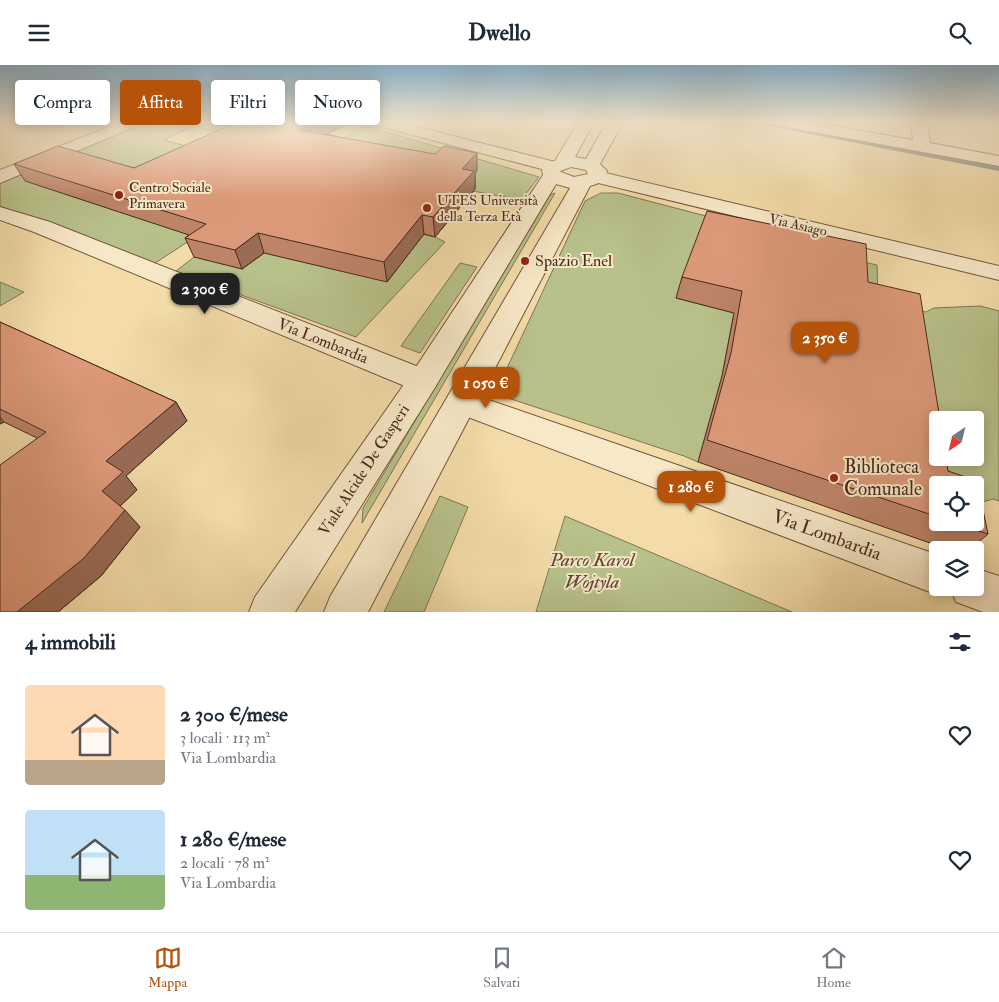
<!DOCTYPE html>
<html lang="it">
<meta charset="utf-8">
<style>
:root{--surface:#fff;--page:#f6f6f7;--text:#1f2937;--muted:#747a83;--line:#e0e1e3;--accent:#b45309}
body{margin:0;font-family:"IM FELL Double Pica",serif;background:var(--page);color:var(--text);height:100vh;display:flex;flex-direction:column;font-size:19px;white-space:nowrap}
*{box-sizing:border-box;margin:0}
p{font-size:16px;color:var(--muted)}
.icon{flex:none;width:28px;height:28px;fill:none;stroke:currentColor;stroke-width:2;stroke-linecap:round;stroke-linejoin:round}
.map{position:relative;height:547px;overflow:hidden}
.panel{display:flex;flex-direction:column;background:var(--surface);flex:1}
.panel>*{flex:none}
.banner{position:absolute;left:15px;top:15px;width:500px;height:45px;display:flex;gap:10px}
.needle{width:32px;rotate:215deg}
.buttons{position:absolute;left:929px;top:346px;display:grid;gap:10px}
.buttons a{display:grid;place-items:center;width:55px;height:55px;border-radius:5px;background:var(--surface);box-shadow:0 2px 12px #0003;font-size:25px}
.price{position:absolute;translate:-50% -42px;padding:0 11px;border-radius:10px;background:var(--accent);color:#fff;font-size:16px;line-height:32px;filter:drop-shadow(0 1px 2px #0008)}
.price::after{content:'';position:absolute;left:50%;top:30px;width:15px;height:11px;margin-left:-8px;background:inherit;clip-path:polygon(0 0,100% 0,50% 100%)}
.price.current{background:#222;color:#fff}
ul{padding:0;list-style:none}
li{display:flex;align-items:center;gap:15px;height:125px;padding:0 25px}
li span{display:grid;place-items:center;flex:none;width:140px;height:100px;border-radius:5px;color:#555}
li>.icon{margin-inline-start:auto}
span .icon{width:60px;height:60px;fill:#fffc;stroke-width:1}
li b{font-size:21px}
h2{display:flex;justify-content:space-between;align-items:center;height:60px;padding:0 25px;font-size:21px}
.chip{padding:0 18px;border-radius:5px;background:var(--surface);box-shadow:0 2px 12px #0003;font-size:18px;line-height:45px}
.chip.current{background:var(--accent);color:#fff}
header{display:flex;justify-content:space-between;align-items:center;height:65px;padding:0 25px;background:var(--surface);font-size:22px;font-weight:700}
.tab-bar{display:flex;justify-content:space-around;align-items:center;height:70px;border-top:1px solid var(--line);background:var(--surface);font-size:14px;color:var(--muted)}
.tab-bar a{display:grid;justify-items:center;gap:2px}
.tab-bar .current{color:var(--accent)}
.map>svg:first-child{display:block}
</style>
<header><svg class="icon" aria-label="menu" viewBox="0 0 24 24"><path d="M4 6h16M4 12h16M4 18h16"/></svg>Dwello<svg class="icon" aria-label="search" viewBox="0 0 24 24"><circle cx="10" cy="10" r="6"/><path d="M15 15l6 6"/></svg></header>
<div class="map">
<svg width="999" height="547" viewBox="0 0 999 547">
<rect width="100%" height="100%" fill="#f3dca9"/>
<filter id="stains"><feTurbulence type="fractalNoise" baseFrequency=".004" numOctaves="4"/><feColorMatrix values="0 0 0 0 .2 0 0 0 0 .09 0 0 0 0 .02 0 0 0 .5 -.17"/></filter>
<radialGradient id="worn" r=".72"><stop offset=".6" stop-color="#630" stop-opacity="0"/><stop offset="1" stop-color="#630" stop-opacity=".3"/></radialGradient>
<path fill="#b8c18a" stroke="#807554" fill-rule="evenodd" d="M142 57H258L230 70 194 61 164 75 205 86 272 122 146 204 0 145V117Z
M366 61 539 112 521 135 473 126 475 125 464 121 477 105 338 75Z
M555 128 362 458 363 443 550 130Z
M601 128H618L706 151 735 167 877 200 878 237 926 247 934 243 980 241 999 246V436L993 434 975 439V420H938L906 251 676 233 734 248 722 311 698 397 684 391 508 333H493L585 136ZM938 355H975V392H938Z
M379 159 435 172 445 177 356 272 176 206 194 192 299 162Z
M460 198 477 202 420 288 401 281Z
M0 217 24 227 0 241Z
M440 431 468 442 424 547H384Z
M565 451 792 547H536Z"/>
<g fill="none" stroke-linecap="round" stroke-linejoin="round">
<path fill="#7c7f76" fill-rule="evenodd" d="M751 57H760L999 102V106L753 58Z"/>
<g stroke="#745640" stroke-width="2">
<path id="minor" d="M121 57H142L139 60 0 118V105Z
M372 57H398L559 98 562 102 559 106 553 107 375 60Z
M778 57H811L913 75 911 57H927L930 78 999 91V101L786 62 781 60Z
M597 106 999 201V215L590 116 588 112 590 108Z
M0 142 50 157 434 308 438 316 434 324 423 327 412 324 34 167 0 155Z
M463 326 938 490V522H975V503L999 511V547H983L956 537 951 525 938 530 452 346 447 338 452 330Z"/>
</g>
<g stroke="#745640" stroke-width="2">
<path id="tertiary" d="M578 57H594L575 92 586 94 607 57H623L600 99 607 106C606 116 600 118 590 121L368 547H324L330 532 570 123 556 119 434 324 295 547H249L255 532 412 308 543 110 542 105 547 98 555 96ZM571 102 586 105 588 109 574 112 561 107 560 106Z"/>
</g>
<use href="#minor" fill="#f7e8c7" fill-rule="evenodd"/>
<use href="#tertiary" fill="#f7e8c7" fill-rule="evenodd"/>
</g>
<path fill="#bd8468" stroke="#49291d" fill-rule="evenodd" d="M352 57 327 69 477 105 475 108V124L435 172 424 169 387 217 264 188 242 204 194 192 185 173 189 170 25 116 14 99 134 103Z
M682 212 868 217 948 406 988 469 969 485H950L698 397 722 311 734 248 676 233ZM938 420 975 458H938Z
M0 257 176 337 187 356 126 411 137 425 120 441 140 462 101 511 58 547H0L37 373 4 357 0 359Z"/>
<path fill="#9a6b55" stroke="#49291d" d="M316 57H352L303 81 299 65Z
M477 88V105L475 108V124L435 172 433 152 462 104Z
M422 150 424 169 387 217 384 197Z
M258 168 264 188 242 204 235 185Z
M176 337 187 356 126 411 137 425 117 444 102 426 106 396Z
M0 352 4 357 0 359Z
M125 445 140 462 101 511 58 547H17Z"/>
<path fill="#dc9979" stroke="#49291d" d="M237 57H316L299 65 435 89 444 81 477 88 462 104 474 106 433 152 422 150 384 197 258 168 235 185 185 173 206 159 14 99 58 81 134 103Z
M707 146 866 179 868 217 920 229 940 355H938V392H946L948 406 977 416 988 469 954 458H975V420H938V452L707 375 731 288 742 226 682 212Z
M0 257 176 337 106 396 123 407 102 426 125 445 83 494 17 547H0V400L46 367 0 344Z"/>
<linearGradient id="sky" x2="0" y2="1"><stop stop-color="#8ab6d2"/><stop offset="0.43" stop-color="#faefd8"/><stop offset="1" stop-color="#faefd8" stop-opacity="0"/></linearGradient>
<rect width="999" height="133" fill="url(#sky)"/>
<g fill="#8f2418" stroke="#f7e8c7" stroke-width="2">
<circle cx="119" cy="130" r="5"/>
<circle cx="427" cy="143" r="5"/>
<circle cx="525" cy="196" r="5"/>
<circle cx="834" cy="413" r="5"/>
</g>
<g text-anchor="middle" dominant-baseline="central" stroke-width="4" stroke-linejoin="round" paint-order="stroke">
<g font-size="14" fill="#49291d" stroke="#f7e8c7" text-anchor="start">
<text x="129" y="122">Centro Sociale<tspan x="129" dy="16">Primavera</tspan></text>
<text x="437" y="135">UTES Università<tspan x="437" dy="16">della Terza Età</tspan></text>
</g>
<g font-size="14" fill="#49291d" stroke="#f7e8c7">
<text transform="translate(798 160) rotate(13)">Via Asiago</text>
</g>
<g font-size="16" fill="#49291d" stroke="#f7e8c7" text-anchor="start">
<text x="535" y="196">Spazio Enel</text>
</g>
<g font-size="16" fill="#49291d" stroke="#f7e8c7">
<text transform="translate(323 276) rotate(22)">Via Lombardia</text>
<text transform="translate(364 405) rotate(-57)">Viale Alcide De Gasperi</text>
</g>
<g font-size="19" fill="#49291d" stroke="#f7e8c7" text-anchor="start">
<text x="844" y="402">Biblioteca<tspan x="844" dy="22">Comunale</tspan></text>
</g>
<g font-size="19" fill="#49291d" stroke="#f7e8c7">
<text transform="translate(827 470) rotate(20)">Via Lombardia</text>
</g>
<g font-size="19" font-style="italic" fill="#5f4733" stroke="#f7e8c7">
<text x="592" y="495">Parco Karol<tspan x="592" dy="22">Wojtyla</tspan></text>
</g>
</g>
<rect width="100%" height="100%" filter="url(#stains)"/>
<rect width="100%" height="100%" fill="url(#worn)"/>
</svg>
<div class="buttons">
<a><svg class="needle" viewBox="-14 -14 28 28"><path d="M0-13l5 13h-10z" fill="#e53935"/><path d="M0 13l5-13h-10z" fill="#747a83"/></svg></a>
<a><svg class="icon" aria-label="locate" viewBox="0 0 24 24"><circle cx="12" cy="12" r="6"/><path d="M12 2v4M12 18v4M2 12h4M18 12h4"/></svg></a>
<a><svg class="icon" aria-label="layers" viewBox="0 0 24 24"><path d="M12 4l9 5-9 5-9-5zM3 14l9 5 9-5"/></svg></a>
</div>
<b class="price current" style="left:205px;top:250px">2 300 €</b>
<b class="price" style="left:825px;top:299px">2 350 €</b>
<b class="price" style="left:486px;top:344px">1 050 €</b>
<b class="price" style="left:691px;top:448px">1 280 €</b>
<div class="banner">
<a class="chip">Compra</a>
<a class="chip current">Affitta</a>
<a class="chip">Filtri</a>
<a class="chip">Nuovo</a>
</div>
</div>
<section class="panel">
<h2>4 immobili<svg class="icon" aria-label="filters" viewBox="0 0 24 24"><path d="M4 7h16M4 17h16"/><circle cx="9" cy="7" r="2"/><circle cx="15" cy="17" r="2"/></svg></h2>
<ul>
<li><span style="background:linear-gradient(#ffd9b3 75%,#b9a48a 0)"><svg class="icon" aria-label="home" viewBox="0 0 24 24"><path d="M3 11l9-7 9 7M6 9v11h12V9"/></svg></span><div><b>2 300 €/mese</b><p>3 locali · 113 m²</p><p>Via Lombardia</p></div><svg class="icon" aria-label="heart" viewBox="0 0 24 24"><path d="M12 20l-8-8c-3-5 5-10 8-4 3-6 11-1 8 4z"/></svg></li>
<li><span style="background:linear-gradient(#bfe0f5 65%,#8fb573 0)"><svg class="icon" aria-label="home" viewBox="0 0 24 24"><path d="M3 11l9-7 9 7M6 9v11h12V9"/></svg></span><div><b>1 280 €/mese</b><p>2 locali · 78 m²</p><p>Via Lombardia</p></div><svg class="icon" aria-label="heart" viewBox="0 0 24 24"><path d="M12 20l-8-8c-3-5 5-10 8-4 3-6 11-1 8 4z"/></svg></li>
</ul>
</section>
<nav class="tab-bar">
<a class="current"><svg class="icon" aria-label="map" viewBox="0 0 24 24"><path d="M3 6l6-2 6 2 6-2v14l-6 2-6-2-6 2zM9 4v14M15 6v14"/></svg>Mappa</a>
<a><svg class="icon" aria-label="saved" viewBox="0 0 24 24"><path d="M7 4h10v16l-5-4-5 4z"/></svg>Salvati</a>
<a><svg class="icon" aria-label="home" viewBox="0 0 24 24"><path d="M3 11l9-7 9 7M6 9v11h12V9"/></svg>Home</a>
</nav>
